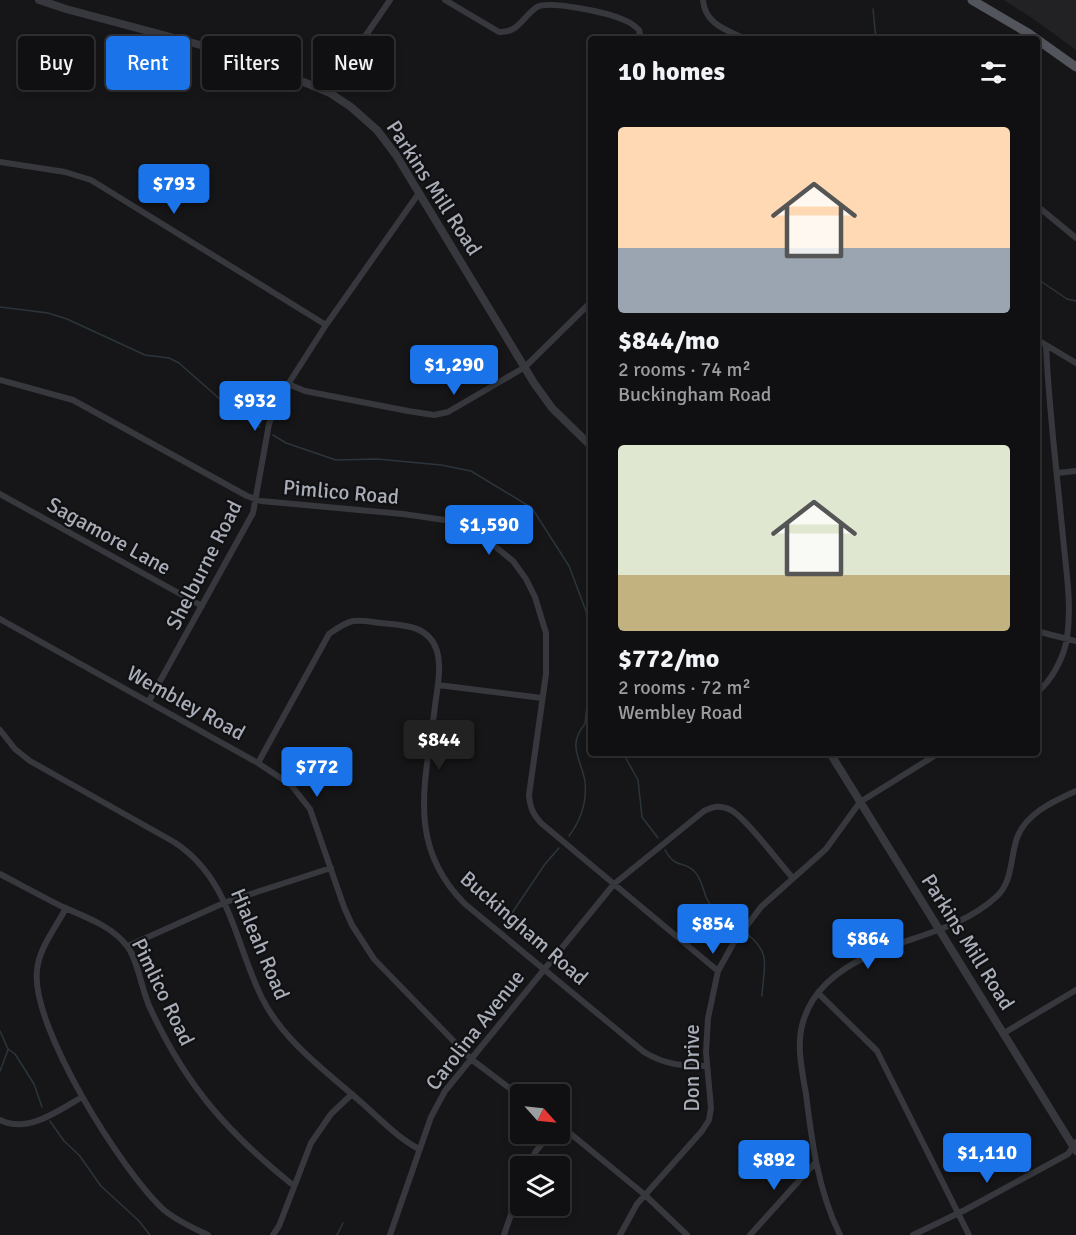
<!DOCTYPE html>
<meta charset="utf-8">
<style>
:root{--surface:#101012;--page:#19191b;--text:#f1f3f6;--muted:#9c9d9f;--line:#303032;--accent:#1a73e8}
body{margin:0;font-family:Signika,sans-serif;background:var(--page);color:var(--text);height:100vh;display:flex;flex-direction:column;font-size:22px;white-space:nowrap}
*{box-sizing:border-box;margin:0}
p{font-size:20px;color:var(--muted)}
.icon{flex:none;width:33px;height:33px;fill:none;stroke:currentColor;stroke-width:2;stroke-linecap:round;stroke-linejoin:round}
.map{position:relative;flex:1;overflow:hidden}
.drawer{position:absolute;left:588px;top:36px;width:452px;height:720px;display:flex;flex-direction:column;background:var(--surface);border-radius:6px;box-shadow:0 3px 9px #0003,0 0 0 2px var(--line)}
.drawer>*{flex:none}
.guide{position:absolute;left:18px;top:36px;width:480px;height:54px;display:flex;gap:12px}
.needle{width:39px;rotate:117deg}
.controls{position:absolute;left:510px;top:1084px;display:grid;gap:12px}
.controls a{display:grid;place-items:center;width:60px;height:60px;border-radius:6px;background:var(--surface);box-shadow:0 3px 9px #0003,0 0 0 2px var(--line);font-size:30px}
.price{position:absolute;translate:-50% -51px;padding:0 14px;border-radius:6px;background:var(--accent);color:#fff;font-size:20px;line-height:39px;filter:drop-shadow(0 2px 3px #0008)}
.price::after{content:'';position:absolute;left:50%;top:36px;width:18px;height:14px;margin-left:-9px;background:inherit;clip-path:polygon(0 0,100% 0,50% 100%)}
.price.selected{background:#222;color:#fff}
ul{padding:0;list-style:none}
li{display:grid;align-content:center;gap:12px;height:318px;padding:0 30px}
li span{display:grid;place-items:center;height:186px;border-radius:6px;color:#555}
li>.icon{margin-inline-start:auto}
span .icon{width:108px;height:108px;fill:#fffc;stroke-width:1}
li b{font-size:26px}
h2{display:flex;justify-content:space-between;align-items:center;height:72px;padding:0 30px;font-size:26px}
.pill{padding:0 21px;border-radius:6px;background:var(--surface);box-shadow:0 3px 9px #0003,0 0 0 2px var(--line);font-size:21px;line-height:54px}
.pill.selected{background:var(--accent);color:#fff}
.map>svg:first-child{display:block}
</style>
<div class="map">
<svg width="1076" height="1235" viewBox="0 0 1076 1235">
<rect width="100%" height="100%" fill="#161618"/>
<path fill="#222225" d="M1004 0H1076V50L1032 18Z"/>
<g fill="none" stroke-linecap="round" stroke-linejoin="round">
<path stroke="#2c353c" stroke-width="1.5" d="M873 9 876 39
M1036 278 1067 299 1076 301
M0 307 48 313 67 319 145 355 169 358 179 363 231 409 260 427
M273 435 286 443 336 460 377 459 441 465 471 471 532 508 569 566 586 611 591 641
M623 753 638 780 642 817 658 838
M569 836C581 820 587 802 585 782 582 760 566 746 585 724L591 664
M665 850C676 870 683 860 694 871 701 877 703 889 706 897 712 911 724 920 736 927
M510 916 545 864 559 848
M747 934C773 954 763 968 762 996
M0 1031 8 1049 15 1054 34 1084 42 1107
M0 1071 8 1050
M50 1121 64 1141 79 1155 101 1186 139 1221 150 1235
M337 1235 343 1223"/>
<path stroke="#37383d" stroke-width="6" d="M445 0 499 32C519 33 523 16 537 7 550 0 609 13 624 20 630 22 635 26 639 30L641 39
M703 0C705 24 726 30 746 39
M330 93 342 70 390 0
M0 162 65 172 91 180 326 325
M1036 205 1076 238
M1036 339 1076 363
M0 380 73 400 247 496 261 501 403 514 452 521 480 534 513 561 526 579 535 597 546 633V674L529 795C530 808 533 814 541 823L718 971
M288 384 305 391 408 411 434 415 448 412 525 367 591 302
M1057 473 1076 471
M0 494 202 606
M0 619 258 763 291 785 310 809 344 907 352 925 374 959 471 1059 520 1096
M1036 631 1076 641
M438 685 542 698
M1036 693C1052 681 1064 657 1067 638 1072 605 1066 570 1063 537 1057 474 1049 410 1046 346
M149 701 253 513 269 424 278 400 326 325 419 193
M0 730 15 749 30 761 174 842C231 879 234 942 262 998 284 1042 326 1071 362 1103 380 1119 398 1138 419 1149
M258 763 329 634C336 629 344 623 353 621 362 620 372 622 381 623 403 625 429 625 437 651 442 668 437 689 435 706 426 781 405 844 465 904L644 1052C665 1065 683 1066 707 1066
M0 874C21 885 43 897 65 908 86 917 113 927 127 946 138 959 142 993 151 1010 187 1087 228 1133 294 1186
M66 908C56 927 39 948 37 970 30 1026 123 1173 164 1210 177 1221 193 1228 208 1235
M128 946 226 902 331 868
M818 993 877 1051 969 1235
M1004 1033 1076 990
M0 1120C27 1134 58 1111 82 1097
M560 1125 645 1195 687 1235
M528 1167 536 1151 550 1134
M273 1235 279 1226 311 1143 331 1114 352 1094
M390 1235 431 1117 445 1091 614 884 704 811C714 806 721 805 731 810 747 819 779 863 793 878
M504 1235 520 1188
M620 1235 637 1204 702 1131 709 1120 711 1108 706 1052 708 1018 718 971 733 944 761 907 826 849 860 802 939 753
M750 1235 815 1163
M840 1235C818 1190 812 1143 806 1094 802 1071 796 1044 803 1022 812 990 840 969 868 956 911 936 960 930 996 897 1013 882 1010 858 1017 838 1026 813 1054 801 1076 791
M913 1235 965 1210 1068 1154 1076 1142"/>
<path stroke="#37383d" stroke-width="8" d="M39 0 66 9 208 47 306 83 330 93 351 107 377 130 396 155 534 383 552 408 591 446
M830 753 1076 1151"/>
<path stroke="#53555c" stroke-width="9" d="M972 0 1028 33 1076 67"/>
</g>
<g text-anchor="middle" dominant-baseline="central" stroke-width="4.5" stroke-linejoin="round" paint-order="stroke">
<g font-size="21" fill="#a8adb8" stroke="#111113">
<text transform="translate(434 188) rotate(57)">Parkins Mill Road</text>
<text transform="translate(341 492) rotate(5)">Pimlico Road</text>
<text transform="translate(109 536) rotate(29)">Sagamore Lane</text>
<text transform="translate(204 565) rotate(-63)">Shelburne Road</text>
<text transform="translate(186 703) rotate(29)">Wembley Road</text>
<text transform="translate(524 928) rotate(41)">Buckingham Road</text>
<text transform="translate(968 942) rotate(58)">Parkins Mill Road</text>
<text transform="translate(260 944) rotate(67)">Hialeah Road</text>
<text transform="translate(163 992) rotate(64)">Pimlico Road</text>
<text transform="translate(475 1030) rotate(-52)">Carolina Avenue</text>
<text transform="translate(692 1068) rotate(-90)">Don Drive</text>
</g>
</g>
</svg>
<div class="controls">
<a><svg class="needle" viewBox="-14 -14 28 28"><path d="M0-13l5 13h-10z" fill="#e53935"/><path d="M0 13l5-13h-10z" fill="#9c9d9f"/></svg></a>
<a><svg class="icon" aria-label="layers" viewBox="0 0 24 24"><path d="M12 4l9 5-9 5-9-5zM3 14l9 5 9-5"/></svg></a>
</div>
<b class="price" style="left:174px;top:215px">$793</b>
<b class="price" style="left:454px;top:396px">$1,290</b>
<b class="price" style="left:255px;top:432px">$932</b>
<b class="price" style="left:489px;top:556px">$1,590</b>
<b class="price selected" style="left:439px;top:771px">$844</b>
<b class="price" style="left:317px;top:798px">$772</b>
<b class="price" style="left:713px;top:955px">$854</b>
<b class="price" style="left:868px;top:970px">$864</b>
<b class="price" style="left:987px;top:1184px">$1,110</b>
<b class="price" style="left:774px;top:1191px">$892</b>
<div class="guide">
<a class="pill">Buy</a>
<a class="pill selected">Rent</a>
<a class="pill">Filters</a>
<a class="pill">New</a>
</div>
<section class="drawer">
<h2>10 homes<svg class="icon" aria-label="filters" viewBox="0 0 24 24"><path d="M4 7h16M4 17h16"/><circle cx="9" cy="7" r="2"/><circle cx="15" cy="17" r="2"/></svg></h2>
<ul>
<li><span style="background:linear-gradient(#ffd9b3 65%,#9aa5b1 0)"><svg class="icon" aria-label="home" viewBox="0 0 24 24"><path d="M3 11l9-7 9 7M6 9v11h12V9"/></svg></span><div><b>$844/mo</b><p>2 rooms · 74 m²</p><p>Buckingham Road</p></div></li>
<li><span style="background:linear-gradient(#dfe7d0 70%,#c2b280 0)"><svg class="icon" aria-label="home" viewBox="0 0 24 24"><path d="M3 11l9-7 9 7M6 9v11h12V9"/></svg></span><div><b>$772/mo</b><p>2 rooms · 72 m²</p><p>Wembley Road</p></div></li>
</ul>
</section>
</div>
